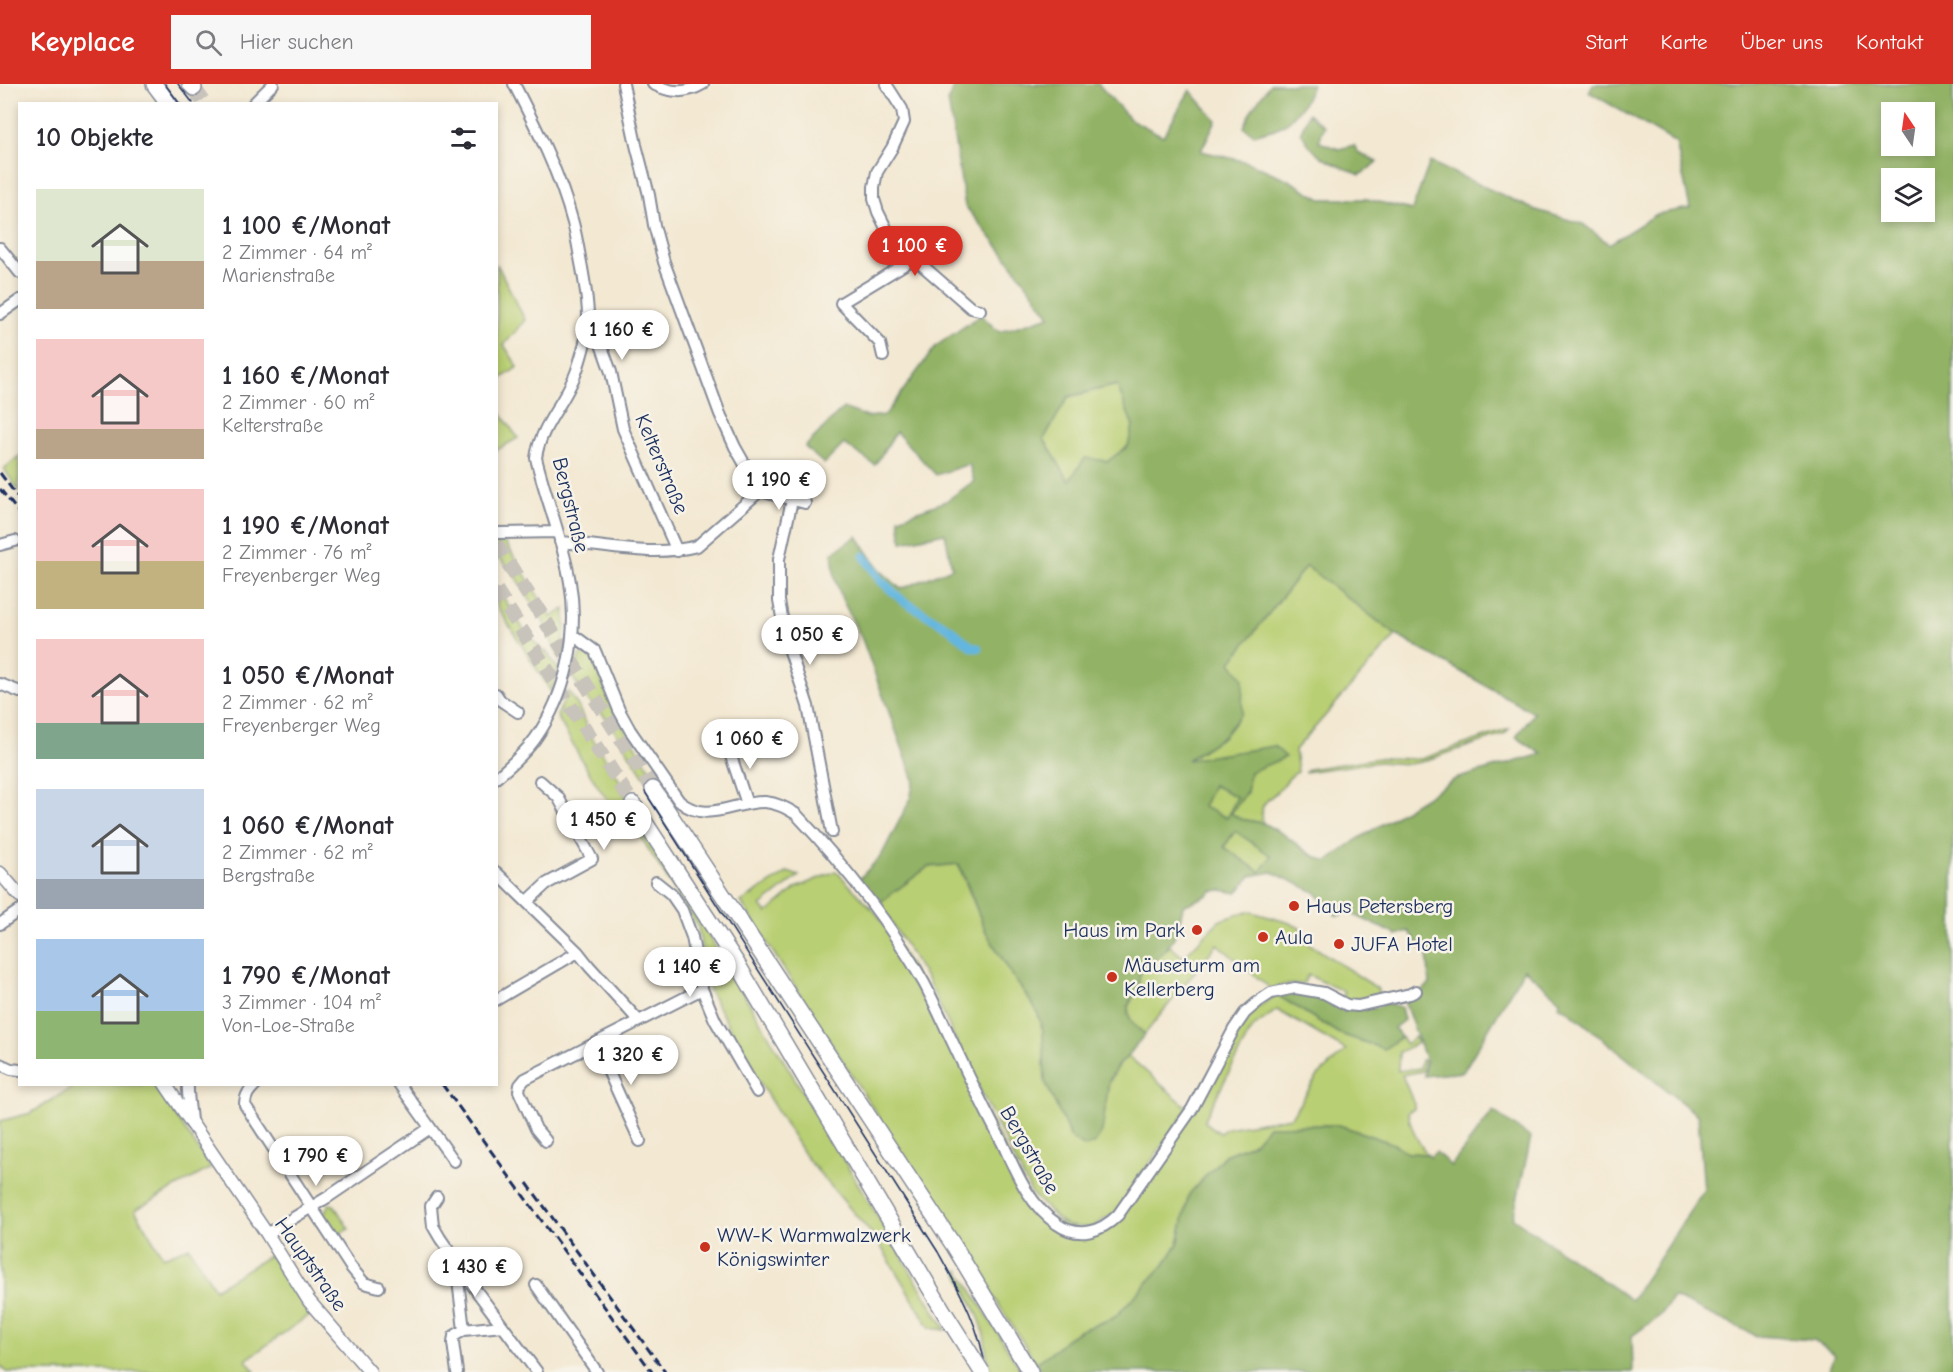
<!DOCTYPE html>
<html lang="de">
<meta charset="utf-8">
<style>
:root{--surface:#fff;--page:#f7f7f7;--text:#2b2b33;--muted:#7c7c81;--accent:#d93025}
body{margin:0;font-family:"Comic Neue",sans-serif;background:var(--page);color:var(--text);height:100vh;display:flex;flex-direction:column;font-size:22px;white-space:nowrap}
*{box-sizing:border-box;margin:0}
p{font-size:20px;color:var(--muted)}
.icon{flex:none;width:33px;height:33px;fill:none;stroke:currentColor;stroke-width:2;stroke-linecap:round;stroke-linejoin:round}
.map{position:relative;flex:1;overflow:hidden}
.details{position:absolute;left:18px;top:18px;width:480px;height:984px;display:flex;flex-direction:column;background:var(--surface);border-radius:0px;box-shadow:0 3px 9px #0003}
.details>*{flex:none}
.needle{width:39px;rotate:347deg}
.controls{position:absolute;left:1881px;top:18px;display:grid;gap:12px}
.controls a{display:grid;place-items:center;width:54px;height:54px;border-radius:0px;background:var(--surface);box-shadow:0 3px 9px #0003;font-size:30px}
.price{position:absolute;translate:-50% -51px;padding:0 14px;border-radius:21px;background:#fff;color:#222;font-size:20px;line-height:39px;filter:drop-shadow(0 2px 3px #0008)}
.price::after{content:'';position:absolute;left:50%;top:36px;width:18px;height:14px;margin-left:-9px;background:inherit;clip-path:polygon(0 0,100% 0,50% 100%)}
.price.current{background:var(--accent);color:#fff}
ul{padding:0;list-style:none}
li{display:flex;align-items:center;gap:18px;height:150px;padding:0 18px}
li span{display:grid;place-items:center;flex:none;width:168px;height:120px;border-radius:0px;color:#555}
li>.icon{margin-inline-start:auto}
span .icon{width:72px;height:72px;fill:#fffc;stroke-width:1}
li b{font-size:26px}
h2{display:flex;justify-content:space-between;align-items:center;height:72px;padding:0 18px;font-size:26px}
header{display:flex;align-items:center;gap:36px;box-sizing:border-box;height:84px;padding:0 30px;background:var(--accent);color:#fff}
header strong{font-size:28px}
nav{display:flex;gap:33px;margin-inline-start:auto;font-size:21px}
.search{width:420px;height:54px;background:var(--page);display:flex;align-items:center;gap:15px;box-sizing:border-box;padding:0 21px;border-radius:0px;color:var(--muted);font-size:22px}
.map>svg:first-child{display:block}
</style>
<header>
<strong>Keyplace</strong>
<div class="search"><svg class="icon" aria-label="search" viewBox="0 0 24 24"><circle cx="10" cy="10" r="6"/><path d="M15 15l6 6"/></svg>Hier suchen</div>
<nav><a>Start</a><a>Karte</a><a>Über uns</a><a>Kontakt</a></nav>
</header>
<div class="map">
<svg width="1953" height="1288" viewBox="0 0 1953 1288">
<rect width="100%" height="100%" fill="#f7f3e8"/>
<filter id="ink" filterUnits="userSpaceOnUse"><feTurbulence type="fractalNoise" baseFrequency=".0167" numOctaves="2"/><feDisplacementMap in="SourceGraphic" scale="12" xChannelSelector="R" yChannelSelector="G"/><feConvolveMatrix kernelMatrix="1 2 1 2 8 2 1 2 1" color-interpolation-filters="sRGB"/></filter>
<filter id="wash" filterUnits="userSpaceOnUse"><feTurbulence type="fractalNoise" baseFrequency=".008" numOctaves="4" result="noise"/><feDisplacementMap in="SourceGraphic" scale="24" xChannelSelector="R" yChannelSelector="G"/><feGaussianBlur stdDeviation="1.35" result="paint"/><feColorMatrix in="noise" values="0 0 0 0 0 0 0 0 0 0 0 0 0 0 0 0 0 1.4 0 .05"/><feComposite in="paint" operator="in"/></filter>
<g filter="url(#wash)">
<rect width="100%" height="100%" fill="#f3e8d2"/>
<path fill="#b9cf73" stroke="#6a7f68" stroke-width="1.5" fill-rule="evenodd" d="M497 180 525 236 504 261 518 283 497 297Z
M1117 301 1133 342 1128 362 1108 377 1070 398 1043 356 1068 313Z
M496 323 518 354 497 366H496Z
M19 372V407L4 385Z
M497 458H505L551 533 565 525V545L560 577 542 535 513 489 497 471Z
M1306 482 1396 551 1295 666 1298 688C1289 691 1287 698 1281 704 1269 716 1257 719 1263 739L1240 735 1231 729 1247 708 1250 688 1185 677 1224 652 1230 578Z
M497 503 524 546 544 568 546 567 558 585 551 608 497 522Z
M586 570 593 574 611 623 662 704 643 691 608 636 587 615 573 594 579 572Z
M568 607 578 622 589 649 624 703 628 727H630L698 834 946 1246 930 1244 877 1156 805 1072 755 991 709 906 698 843 630 736C606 727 571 656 557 632Z
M1509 645 1505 650 1421 678 1408 680 1379 678 1304 688 1309 685 1379 674 1421 675Z
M1213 701 1238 713 1227 734 1202 723Z
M1235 747 1272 772 1260 788 1224 763Z
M958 780 986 848 1012 891 1038 927 1043 947 1045 997 1071 1054 1095 1059 1102 1048C1103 1018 1105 993 1128 972L1188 1024 1116 1128 1091 1144 1068 1142 1055 1133 1032 1110 969 984 928 897 879 819 928 783Z
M836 787 878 831 912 884 1037 1128 1089 1152 1103 1149 1121 1135 1246 930 1277 911 1338 949 1384 965 1401 953 1406 960 1415 953 1418 959 1399 968 1398 987 1420 984 1421 976H1424L1423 987 1402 991 1414 1020V1025L1408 1028C1410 1044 1417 1057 1427 1070L1408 1069 1394 1060 1339 1041 1268 1042 1254 1059 1225 1071 1189 1110 1178 1160 1164 1181 1114 1234 1081 1246 1066 1255 1056 1265 1036 1279 741 818 788 788 799 792 761 822 767 829 796 804ZM1277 926 1346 966 1317 993 1291 1033 1227 1044 1220 1049 1204 1037 1252 944Z
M1248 827 1290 839 1300 844 1308 859 1377 904 1379 909 1376 913 1353 919 1342 914 1345 908 1308 891 1303 900 1281 901 1271 905 1217 860 1145 950 1136 943 1130 935 1128 923 1138 904 1140 889 1170 862 1183 873 1219 837Z
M76 1001H155L211 1084 135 1126 163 1173 189 1163 215 1205 270 1171 309 1231 246 1276 255 1288H6L0 1281V1037L31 1029Z
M329 1120 334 1121 349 1145 336 1151 323 1131Z
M959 1186 1022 1288H992C984 1275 987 1256 982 1242 976 1224 966 1207 958 1190Z"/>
<path fill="#92b265" stroke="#567062" stroke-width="1.5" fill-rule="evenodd" d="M956 0H1098L1130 35 1163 52 1190 6 1216 36 1201 67 1247 78 1287 95 1321 115H1367L1412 126 1430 78 1533 125 1583 140 1609 160 1657 130 1690 124 1676 59 1589 8 1593 0H1953V1288H1829L1835 1271 1813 1256 1757 1252 1673 1213 1661 1231 1632 1252 1633 1288H1041L1036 1279 1056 1265 1066 1255 1081 1246 1114 1234 1164 1181 1178 1160 1189 1110 1225 1071 1254 1059 1268 1042 1339 1041 1394 1060 1408 1069 1427 1070 1430 1073 1436 1068 1451 1082 1493 1027 1531 1054 1513 1134 1631 1216 1704 1106 1698 1032 1566 925 1559 923 1560 916 1524 885 1463 988 1424 992 1426 977 1404 917 1414 913 1430 900 1427 871 1408 847 1397 851 1348 828 1337 832 1315 808 1272 788 1251 792 1237 809 1221 806 1212 807 1206 812 1183 822C1176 861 1168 864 1140 889 1139 893 1140 900 1138 904 1137 909 1133 913 1130 917 1123 931 1134 942 1145 950L1128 972 1117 982 1109 997 1102 1048 1095 1059 1085 1063 1071 1054 1045 997 1043 947 1037 927 1012 891 986 848 959 780 928 783 879 819 859 795 881 772 910 716 914 696 862 555 842 515 835 495 832 469 857 452 880 486 901 505 952 484 945 449 902 458 899 434 946 417 974 397 969 380 936 391 896 348 875 381 844 360 824 380 805 363 843 324 868 333 885 331 936 262 981 231 999 248 1050 232 1005 171 965 122 948 16ZM1892 28H1924V62H1892ZM1892 94H1924V128H1892ZM1117 301 1133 342 1128 362 1108 377 1085 374 1069 397 1044 355 1068 313ZM1306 482 1396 551 1534 629 1516 653 1542 670 1455 695 1353 758 1327 778 1310 770 1283 750 1263 739 1240 735 1231 729 1247 708 1250 688 1286 673 1274 662 1187 676 1224 652 1242 629 1243 594 1231 578ZM1213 701 1237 713 1227 734 1203 723ZM1235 747 1271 772 1260 788 1224 763Z
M1270 0H1312C1307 17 1294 37 1277 44 1270 47 1261 48 1254 51L1244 43 1251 27Z
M1308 29 1324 42 1319 58 1339 65 1354 61 1358 68 1378 78 1360 91C1333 79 1315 76 1301 48Z
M1288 907 1323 914 1354 925 1374 924 1387 919 1401 923 1404 936 1394 944 1401 953 1384 965 1338 949 1277 911Z"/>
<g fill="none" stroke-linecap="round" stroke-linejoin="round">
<path stroke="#64b6df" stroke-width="9" d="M864 472 880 496 902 516 949 544 972 563 978 564"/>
</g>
</g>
<g filter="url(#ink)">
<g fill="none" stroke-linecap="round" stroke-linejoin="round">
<path stroke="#c8c3bb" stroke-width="15" stroke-dasharray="15 8" stroke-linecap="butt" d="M194 4 205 20
M496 460 653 705
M496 506 633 720"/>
<g stroke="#878c98" stroke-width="14">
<path id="minor" d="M623 0 636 61 649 111 654 141 664 178 720 330 735 363 760 407
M653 0C671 9 686 10 703 0
M886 0 902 25 904 38 892 64 877 88 874 103V115L878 128 891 154 971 224 980 226
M253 20 273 0
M0 164 20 189
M0 230 20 216
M589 240 598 252 611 288 623 345 677 467
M883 272 880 259 841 219 915 174
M760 407 805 419
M792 416 779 475V517L786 555 808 622 832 748
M496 449 557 448
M560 458C605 461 652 474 697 462L760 407
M0 461 15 457
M573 551 595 567 619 626 630 646 679 717C707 741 734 717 765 718 777 719 786 724 796 730 845 782 889 837 924 899 934 918 943 938 952 957 968 991 984 1025 1002 1058 1016 1088 1029 1121 1057 1140 1078 1155 1101 1148 1118 1131L1192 1025 1234 945 1245 929 1259 917 1271 909 1295 904 1324 909 1347 921 1358 922 1410 910 1416 907
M0 600 20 608
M496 610 500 616 518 628
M727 660 747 720
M496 694C510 682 524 670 535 655 567 610 579 551 570 498 563 456 546 415 536 374 540 341 568 316 578 283 582 270 588 252 588 239 589 220 585 202 582 184 579 169 577 154 573 139 560 90 537 45 514 0
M496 788 578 868 589 882 639 937
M656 798 671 810 682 826 692 853 702 905 715 936 757 1008
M528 817 546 800 592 775 558 713 540 697
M0 840 20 826
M496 916 578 868
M596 960 640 1057
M0 980 11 985 20 986
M188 1000C187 1013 191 1027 191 1040
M256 1000C249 1007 245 1011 245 1021L350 1182 364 1199 379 1203
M399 1000 454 1077
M546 1057 536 1045 519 1007 520 1001 525 995 702 905
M437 1113 431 1122 433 1142 440 1154 478 1209 537 1288
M267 1150 328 1113 430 1044
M456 1180 464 1246 502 1242
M536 1201 597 1288
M457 1288 453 1259 454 1252 464 1246"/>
</g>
<g stroke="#878c98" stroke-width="15">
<path id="major" d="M0 789 20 812
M165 1000 267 1150 309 1217 370 1288"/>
</g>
<g stroke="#878c98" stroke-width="18">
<path id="highway" d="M154 0 169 20
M190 0 194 4
M653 705 954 1162 1030 1288
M633 720 738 881 944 1228"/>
</g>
<use href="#minor" stroke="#fff" stroke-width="10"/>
<use href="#major" stroke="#fff" stroke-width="12"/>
<use href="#highway" stroke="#fff" stroke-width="15"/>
<path stroke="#1b2f5e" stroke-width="1.5" d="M165 0 180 20
M178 0 193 19
M645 708 938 1168C959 1206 981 1244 986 1288"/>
<path stroke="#1b2f5e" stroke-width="3" stroke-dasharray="9 4.5" stroke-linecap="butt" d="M0 389 20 416
M0 405 20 430
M442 1000 652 1288
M527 1099 665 1288"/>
<g stroke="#878c98" stroke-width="18" stroke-linecap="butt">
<path id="highway-bridge" d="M944 1228 982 1288"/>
</g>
<use href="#highway-bridge" stroke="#fff" stroke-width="15"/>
</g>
</g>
<g fill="#c8321e" stroke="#f7f3e8" stroke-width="2">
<circle cx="1294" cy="822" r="6"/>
<circle cx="1197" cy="846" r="6"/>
<circle cx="1263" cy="853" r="6"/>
<circle cx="1339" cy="860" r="6"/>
<circle cx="1112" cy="893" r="6"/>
<circle cx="705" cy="1163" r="6"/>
</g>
<g text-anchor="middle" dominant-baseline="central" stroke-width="5" stroke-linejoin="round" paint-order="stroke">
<g font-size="21" fill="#1b2f5e" stroke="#f7f3e8">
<text transform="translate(662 380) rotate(67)">Kelterstraße</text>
<text transform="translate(571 421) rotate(76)">Bergstraße</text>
<text transform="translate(1030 1066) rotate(60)">Bergstraße</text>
<text transform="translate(311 1180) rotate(55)">Hauptstraße</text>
</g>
<g font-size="21" fill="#1b2f5e" stroke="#f7f3e8" text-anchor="start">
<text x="1306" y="822">Haus Petersberg</text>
<text x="1185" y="846" text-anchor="end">Haus im Park</text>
<text x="1275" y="853">Aula</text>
<text x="1351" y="860">JUFA Hotel</text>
<text x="1124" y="881">Mäuseturm am<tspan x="1124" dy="24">Kellerberg</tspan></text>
<text x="717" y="1151">WW-K Warmwalzwerk<tspan x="717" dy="24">Königswinter</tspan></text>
</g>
</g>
</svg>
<div class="controls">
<a><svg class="needle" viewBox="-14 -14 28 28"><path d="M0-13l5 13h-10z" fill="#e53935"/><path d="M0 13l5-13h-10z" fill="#7c7c81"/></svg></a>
<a><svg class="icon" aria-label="layers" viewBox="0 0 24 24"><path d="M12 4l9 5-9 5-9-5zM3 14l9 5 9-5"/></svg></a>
</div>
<b class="price current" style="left:915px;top:193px">1 100 €</b>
<b class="price" style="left:622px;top:277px">1 160 €</b>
<b class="price" style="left:779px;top:427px">1 190 €</b>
<b class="price" style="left:810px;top:582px">1 050 €</b>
<b class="price" style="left:750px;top:686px">1 060 €</b>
<b class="price" style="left:604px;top:767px">1 450 €</b>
<b class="price" style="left:690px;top:914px">1 140 €</b>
<b class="price" style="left:631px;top:1002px">1 320 €</b>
<b class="price" style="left:316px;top:1103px">1 790 €</b>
<b class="price" style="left:475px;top:1214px">1 430 €</b>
<section class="details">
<h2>10 Objekte<svg class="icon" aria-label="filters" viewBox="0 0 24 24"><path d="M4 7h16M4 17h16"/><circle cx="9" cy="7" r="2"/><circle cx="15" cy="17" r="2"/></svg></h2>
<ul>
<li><span style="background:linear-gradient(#dfe7d0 60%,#b9a48a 0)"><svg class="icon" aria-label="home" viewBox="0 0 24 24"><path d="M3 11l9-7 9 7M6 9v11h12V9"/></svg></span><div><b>1 100 €/Monat</b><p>2 Zimmer · 64 m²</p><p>Marienstraße</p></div></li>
<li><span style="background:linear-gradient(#f6c9c9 75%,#b9a48a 0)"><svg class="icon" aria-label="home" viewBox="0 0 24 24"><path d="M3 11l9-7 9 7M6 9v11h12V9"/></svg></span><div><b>1 160 €/Monat</b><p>2 Zimmer · 60 m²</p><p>Kelterstraße</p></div></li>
<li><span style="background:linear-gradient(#f6c9c9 60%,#c2b280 0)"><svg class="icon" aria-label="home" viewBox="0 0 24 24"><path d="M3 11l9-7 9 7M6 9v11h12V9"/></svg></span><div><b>1 190 €/Monat</b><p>2 Zimmer · 76 m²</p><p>Freyenberger Weg</p></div></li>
<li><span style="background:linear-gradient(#f6c9c9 70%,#7fa58c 0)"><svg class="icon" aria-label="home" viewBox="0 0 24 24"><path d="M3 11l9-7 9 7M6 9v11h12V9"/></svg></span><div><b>1 050 €/Monat</b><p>2 Zimmer · 62 m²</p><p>Freyenberger Weg</p></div></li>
<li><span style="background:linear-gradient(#c9d6e8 75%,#9aa5b1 0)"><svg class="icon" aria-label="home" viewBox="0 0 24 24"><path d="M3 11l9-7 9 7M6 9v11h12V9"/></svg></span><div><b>1 060 €/Monat</b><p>2 Zimmer · 62 m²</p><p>Bergstraße</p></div></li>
<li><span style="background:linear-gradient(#a9c7e8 60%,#8fb573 0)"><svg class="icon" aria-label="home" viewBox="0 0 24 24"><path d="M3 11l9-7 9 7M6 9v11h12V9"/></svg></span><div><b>1 790 €/Monat</b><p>3 Zimmer · 104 m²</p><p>Von-Loe-Straße</p></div></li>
</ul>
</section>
</div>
